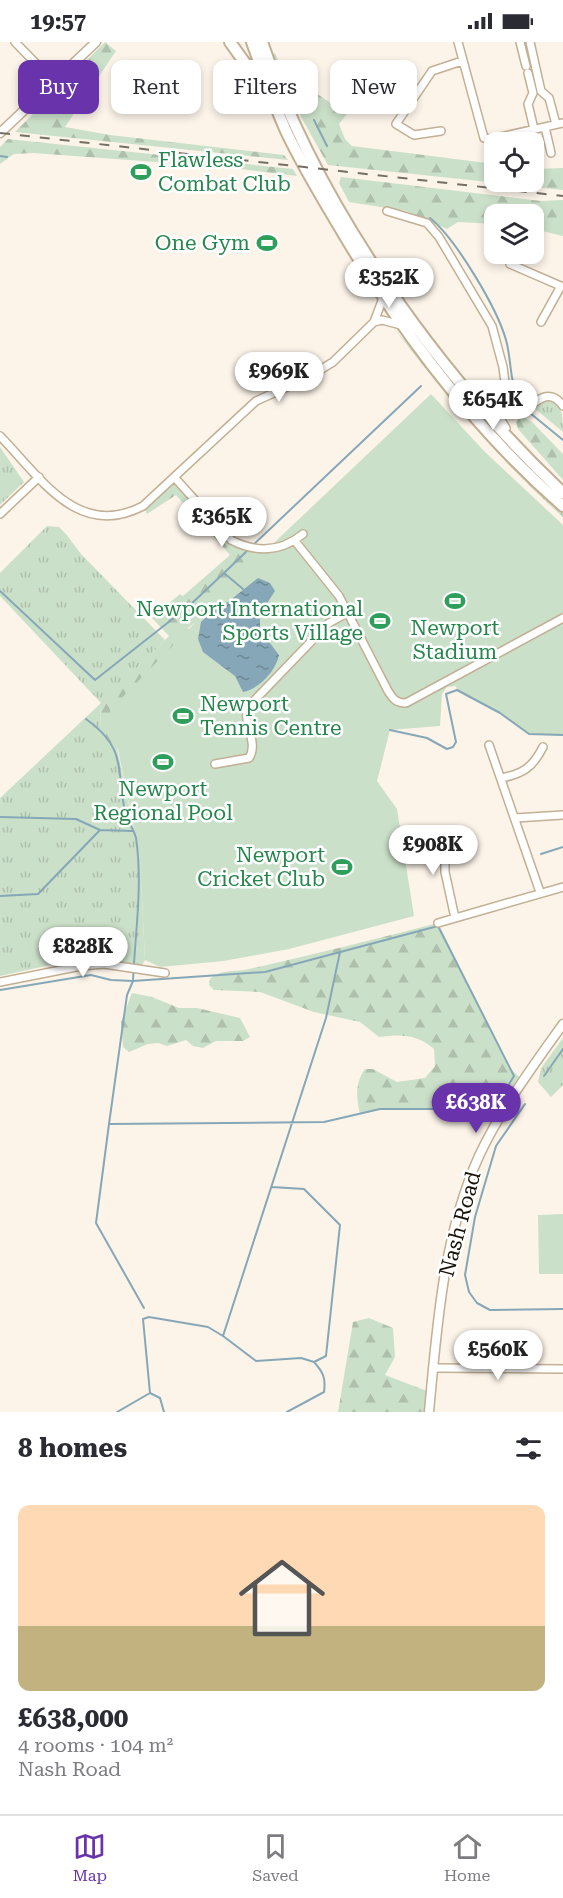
<!DOCTYPE html>
<meta charset="utf-8">
<style>
:root{--surface:#fff;--page:#f2f2f3;--text:#2b2b33;--muted:#7c7c81;--line:#e1e1e2;--accent:#6934ab}
body{margin:0;font-family:"Roboto Serif",serif;background:var(--page);color:var(--text);height:100vh;display:flex;flex-direction:column;font-size:22px;white-space:nowrap}
*{box-sizing:border-box;margin:0}
p{font-size:20px;color:var(--muted)}
.icon{flex:none;width:33px;height:33px;fill:none;stroke:currentColor;stroke-width:2;stroke-linecap:round;stroke-linejoin:round}
.map{position:relative;height:1370px;overflow:hidden}
.side{display:flex;flex-direction:column;background:var(--surface);flex:1}
.side>*{flex:none}
.top-card{position:absolute;left:18px;top:18px;width:528px;height:54px;display:flex;gap:12px}
.fabs{position:absolute;left:484px;top:90px;display:grid;gap:12px}
.fabs a{display:grid;place-items:center;width:60px;height:60px;border-radius:12px;background:var(--surface);box-shadow:0 3px 9px #0003;font-size:30px}
.price{position:absolute;translate:-50% -51px;padding:0 14px;border-radius:21px;background:#fff;color:#222;font-size:20px;line-height:39px;filter:drop-shadow(0 2px 3px #0008)}
.price::after{content:'';position:absolute;left:50%;top:36px;width:18px;height:14px;margin-left:-9px;background:inherit;clip-path:polygon(0 0,100% 0,50% 100%)}
.price.on{background:var(--accent);color:#fff}
ul{padding:0;list-style:none}
li{display:grid;align-content:center;gap:12px;height:318px;padding:0 18px}
li+li{border-top:2px solid var(--line)}
li span{display:grid;place-items:center;height:186px;border-radius:12px;color:#555}
li>.icon{margin-inline-start:auto}
span .icon{width:108px;height:108px;fill:#fffc;stroke-width:1}
li b{font-size:26px}
h2{display:flex;justify-content:space-between;align-items:center;height:72px;padding:0 18px;font-size:26px}
.chip{padding:0 21px;border-radius:12px;background:var(--surface);box-shadow:0 3px 9px #0003;font-size:21px;line-height:54px}
.chip.on{background:var(--accent);color:#fff}
.status{display:flex;justify-content:space-between;align-items:center;height:42px;padding:0 30px;background:var(--surface);direction:ltr}
.status svg{height:16px;fill:currentColor}
.dock{display:flex;justify-content:space-around;align-items:center;height:84px;border-top:2px solid var(--line);background:var(--surface);font-size:16px;color:var(--muted)}
.dock a{display:grid;justify-items:center;gap:3px}
.dock .on{color:var(--accent)}
.map>svg:first-child{display:block}
</style>
<div class="status"><b>19:57</b><svg viewBox="0 0 49 12"><path d="M0 12V9h3v3zM5 12V6h3v6zM10 12V3h3v9zM15 12V0h3v12zM26 1h20v11H26zM47 4h2v5h-2z"/></svg></div>
<div class="map">
<svg width="563" height="1370" viewBox="0 0 563 1370">
<defs>
<pattern id="grass-tufts" width="24" height="20" patternUnits="userSpaceOnUse" patternTransform="scale(1.5)"><rect width="24" height="20" fill="#cbe0c9"/><path d="M3 7l-1-3M5 7V3M7 7l1-3M15 17l-1-3M17 17v-4M19 17l1-3" fill="none" stroke="#aebfab"/></pattern>
<pattern id="forest-firs" width="22" height="20" patternUnits="userSpaceOnUse" patternTransform="scale(1.5)"><rect width="22" height="20" fill="#cbe0c9"/><path d="M5 1l3.5 6h-7zM16 11l3.5 6h-7z" fill="#aebfab"/></pattern>
<pattern id="water-ripples" width="26" height="14" patternUnits="userSpaceOnUse" patternTransform="scale(1.5)"><rect width="26" height="14" fill="#86a7b7"/><path d="M2 4q2-2 4 0t4 0M15 11q2-2 4 0t4 0" fill="none" stroke="#6d8793"/></pattern>
</defs>
<rect width="100%" height="100%" fill="#fcf4e9"/>
<path fill="url(#grass-tufts)" d="M393 285 431 329 450 356 563 468V475C499 418 445 353 393 285Z
M545 359C563 360 563 374 563 390L533 365Z
M0 405 24 440 0 463Z
M47 484 59 485 66 492 81 512 165 598 101 662 100 687 111 705 117 706 140 817 145 918 141 925 100 916 55 922 0 934V756L101 661 0 554V531Z
M563 996V1043L551 1055 538 1040 541 1026Z"/>
<path fill="url(#forest-firs)" d="M105 0 116 9 65 85 110 93 284 113 288 118 15 90Z
M275 11 283 29 347 72 339 82 345 97 352 104 495 122V140H534V127L563 126V148L328 123 292 59 273 12Z
M8 97 293 127 297 134 225 125 33 111 14 112 0 122V105Z
M341 135 541 159 563 158V194L534 187V172H495V182L458 180 447 187 406 169 349 160 339 141Z
M521 374 532 380 563 412V438L518 387 516 380Z
M172 442 180 445 232 502 263 509 274 518 188 586 191 592 120 707 111 705 100 687 101 661 169 594 152 576 180 552 183 554 230 513 176 453 147 472 144 465Z
M438 881 508 1024 519 1035 489 1076 476 1065 380 1067 360 1072C356 1056 355 1041 365 1027H373L397 1040 425 1036 435 1024 434 1007C417 992 401 992 379 995L360 980 314 970 260 950 214 948 209 943 210 937C220 927 236 930 249 927 312 913 375 897 438 881Z
M132 951 152 955 179 966H197L240 976 250 995 243 999H216L203 1006 193 1004 186 998 167 1004 158 1001 148 1002 129 1010 123 1005 121 980Z
M369 1276 393 1286 395 1315 385 1333 427 1349 426 1370H338L353 1280Z"/>
<path fill="#cbe0c9" d="M431 352 485 410 563 483V693L529 692 500 671 457 648 456 644 447 645 442 652 440 684 390 688 377 739 397 767 414 874 289 907 224 919 160 925 145 918 140 817 110 668 259 515Z
M563 1172V1232H539L538 1173Z"/>
<path fill="url(#water-ripples)" d="M258 536 270 541 275 549 260 572V588L279 613C276 629 259 647 243 650L235 634 203 610 198 597 201 580 216 565 228 560Z"/>
<g fill="none" stroke-linecap="round" stroke-linejoin="round">
<path stroke="#86a7b7" stroke-width="2" d="M314 78 327 104
M0 114 7 115
M430 176C456 197 497 266 506 298 512 319 509 343 521 361
M530 371 563 398
M252 504 421 344
M224 531 248 508
M0 549 95 638 189 564 224 531 243 547
M390 688 427 696 447 707 453 705 456 700 446 652 457 648 500 671 529 692 563 693
M0 775 76 777 100 788
M541 812 563 805
M0 854 38 852 100 788 132 789
M0 948 91 933 111 938 133 939C135 892 143 843 136 796 134 787 127 779 125 770 116 726 127 706 86 677
M544 1034 563 1007
M525 1062 496 1104 475 1175 465 1233 469 1250 477 1261 490 1268 563 1267
M109 1082 127 953 133 939 265 930 438 884 514 1034 494 1067H380L324 1080 109 1082 96 1181 144 1266
M223 1294 256 1319 301 1316 314 1320 326 1314 340 1183 304 1147 272 1145
M117 1370 150 1351
M164 1370 160 1356 150 1351 143 1277 149 1275 208 1285 223 1294 326 976 340 910
M287 1370 324 1350C326 1336 323 1330 314 1320"/>
<g stroke="#c2af94" stroke-width="10">
<path id="minor" d="M15 0 54 40
M458 0 484 96 491 97 563 81
M520 0 526 24
M530 0 541 49 549 56 556 82
M528 31 533 51 528 62 534 87
M545 85 551 111
M441 89 414 93 396 82 432 29 462 19
M387 169 427 181 439 195 492 284 503 325 507 356
M510 222 563 245
M374 280 382 278 401 283
M541 280 561 244
M482 362C493 369 499 363 507 356L514 369 522 370C536 360 549 344 563 364
M498 364V373L506 386
M0 394C41 436 78 498 143 464L256 359 307 336 333 320 374 280 383 256
M175 436 231 498C256 511 281 510 303 492
M0 472 39 435
M295 499 339 554 388 649C393 657 396 661 406 661L563 576
M489 703 540 850
M215 722 249 716C259 701 243 682 247 666L329 581 347 571
M501 736C523 732 533 725 543 705
M515 776 563 773
M445 789V830L455 876
M438 881 563 845
M0 940 81 924 104 922 165 931
M433 1326 563 1327"/>
</g>
<g stroke="#c2af94" stroke-width="11">
<path id="tertiary" d="M0 91 96 0
M429 1370C437 1284 443 1194 479 1114 501 1067 533 1024 563 982"/>
</g>
<g stroke="#c2af94" stroke-width="14">
<path id="primary" d="M230 0 270 56
M252 0C263 30 273 60 286 89 301 121 319 151 337 181 398 285 471 384 563 464
M262 0C317 164 438 333 563 451"/>
</g>
<use href="#minor" stroke="#fff" stroke-width="7"/>
<use href="#tertiary" stroke="#fff" stroke-width="8"/>
<use href="#primary" stroke="#fff" stroke-width="10"/>
<path stroke="#756e63" stroke-width="2" stroke-dasharray="10 10" stroke-linecap="butt" d="M0 91 563 154"/>
</g>
<defs>
<g id="stadium-bare" transform="scale(1.62)"><path d="M0-5a6.5 5 0 1 0 0 10a6.5 5 0 1 0 0-10ZM-3.5-1.8h7v3.6h-7Z" fill="#2e9e5b" stroke="#fff" stroke-width="2.5" paint-order="stroke"/></g>
</defs>
<g fill-rule="evenodd">
<use href="#stadium-bare" x="141" y="130"/>
<use href="#stadium-bare" x="267" y="201"/>
<use href="#stadium-bare" x="455" y="559"/>
<use href="#stadium-bare" x="380" y="579"/>
<use href="#stadium-bare" x="183" y="674"/>
<use href="#stadium-bare" x="163" y="720"/>
<use href="#stadium-bare" x="342" y="825"/>
</g>
<g text-anchor="middle" dominant-baseline="central" stroke-width="5" stroke-linejoin="round" paint-order="stroke">
<g font-size="21" fill="#27864d" stroke="#fff" text-anchor="end">
<text x="158" y="118" text-anchor="start">Flawless<tspan x="158" dy="24">Combat Club</tspan></text>
<text x="250" y="201">One Gym</text>
<text x="363" y="567">Newport International<tspan x="363" dy="24">Sports Village</tspan></text>
<text x="455" y="586" text-anchor="middle">Newport<tspan x="455" dy="24">Stadium</tspan></text>
<text x="200" y="662" text-anchor="start">Newport<tspan x="200" dy="24">Tennis Centre</tspan></text>
<text x="163" y="747" text-anchor="middle">Newport<tspan x="163" dy="24">Regional Pool</tspan></text>
<text x="325" y="813">Newport<tspan x="325" dy="24">Cricket Club</tspan></text>
</g>
<g font-size="21" fill="#171107" stroke="#fff">
<text transform="translate(460 1182) rotate(-75)">Nash Road</text>
</g>
</g>
</svg>
<div class="fabs">
<a><svg class="icon" aria-label="locate" viewBox="0 0 24 24"><circle cx="12" cy="12" r="6"/><path d="M12 2v4M12 18v4M2 12h4M18 12h4"/></svg></a>
<a><svg class="icon" aria-label="layers" viewBox="0 0 24 24"><path d="M12 4l9 5-9 5-9-5zM3 14l9 5 9-5"/></svg></a>
</div>
<b class="price" style="left:389px;top:267px">£352K</b>
<b class="price" style="left:279px;top:361px">£969K</b>
<b class="price" style="left:493px;top:389px">£654K</b>
<b class="price" style="left:222px;top:506px">£365K</b>
<b class="price" style="left:433px;top:834px">£908K</b>
<b class="price" style="left:83px;top:936px">£828K</b>
<b class="price on" style="left:476px;top:1092px">£638K</b>
<b class="price" style="left:498px;top:1339px">£560K</b>
<div class="top-card">
<a class="chip on">Buy</a>
<a class="chip">Rent</a>
<a class="chip">Filters</a>
<a class="chip">New</a>
</div>
</div>
<section class="side">
<h2>8 homes<svg class="icon" aria-label="filters" viewBox="0 0 24 24"><path d="M4 7h16M4 17h16"/><circle cx="9" cy="7" r="2"/><circle cx="15" cy="17" r="2"/></svg></h2>
<ul>
<li><span style="background:linear-gradient(#ffd9b3 65%,#c2b280 0)"><svg class="icon" aria-label="home" viewBox="0 0 24 24"><path d="M3 11l9-7 9 7M6 9v11h12V9"/></svg></span><div><b>£638,000</b><p>4 rooms · 104 m²</p><p>Nash Road</p></div></li>
</ul>
</section>
<nav class="dock">
<a class="on"><svg class="icon" aria-label="map" viewBox="0 0 24 24"><path d="M3 6l6-2 6 2 6-2v14l-6 2-6-2-6 2zM9 4v14M15 6v14"/></svg>Map</a>
<a><svg class="icon" aria-label="saved" viewBox="0 0 24 24"><path d="M7 4h10v16l-5-4-5 4z"/></svg>Saved</a>
<a><svg class="icon" aria-label="home" viewBox="0 0 24 24"><path d="M3 11l9-7 9 7M6 9v11h12V9"/></svg>Home</a>
</nav>
